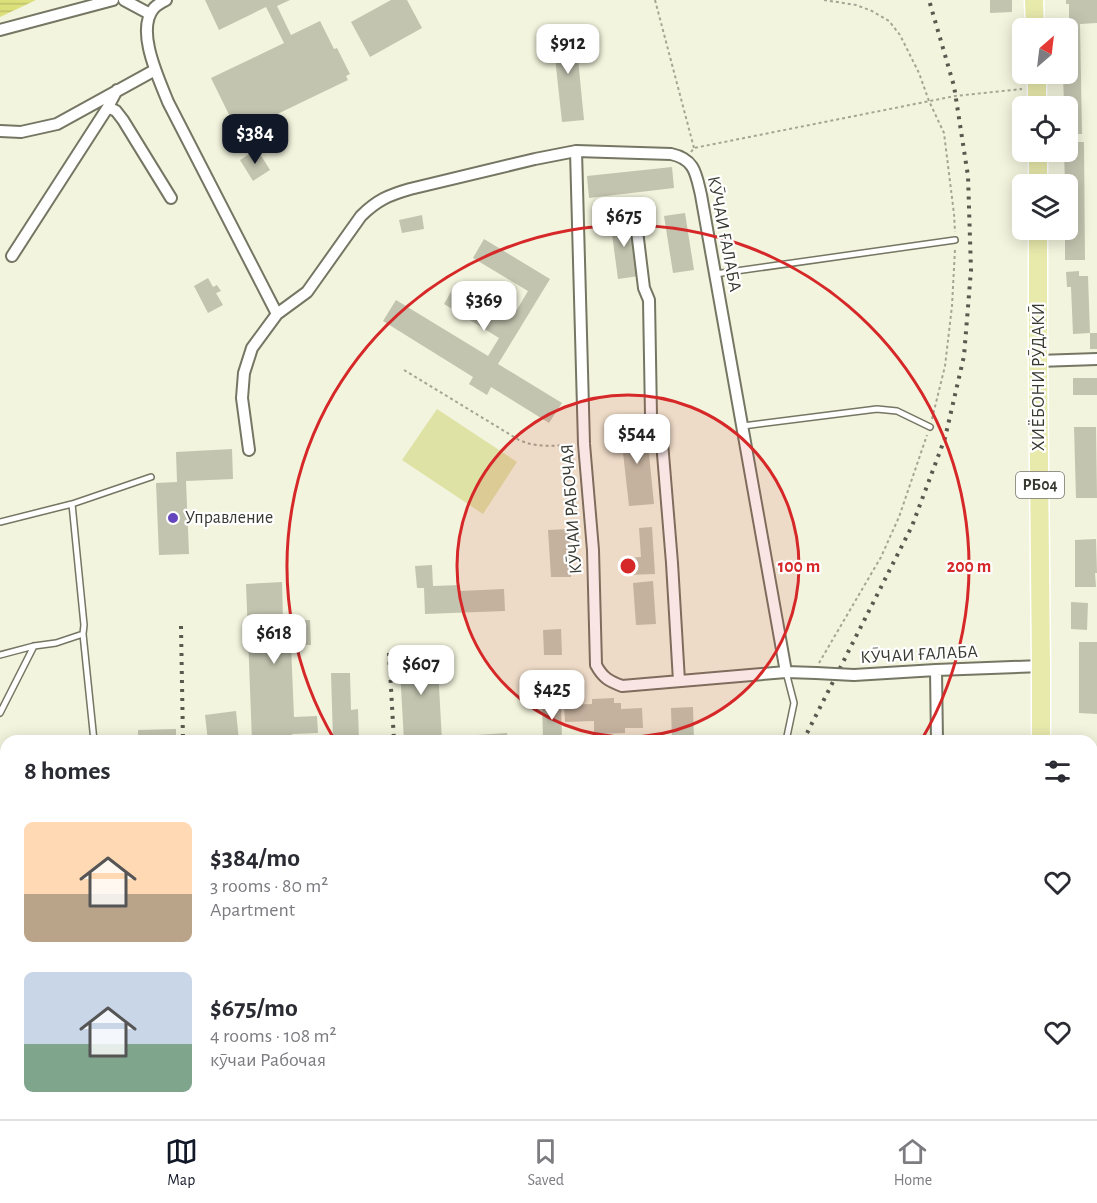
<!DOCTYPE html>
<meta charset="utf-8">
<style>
:root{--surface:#fff;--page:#f2f2f3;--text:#2b2b33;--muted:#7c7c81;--line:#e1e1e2;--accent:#111827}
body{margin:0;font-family:"Alegreya Sans",sans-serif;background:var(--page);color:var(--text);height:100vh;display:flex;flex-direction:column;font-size:22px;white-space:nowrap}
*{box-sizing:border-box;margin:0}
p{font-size:20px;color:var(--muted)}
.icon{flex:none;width:33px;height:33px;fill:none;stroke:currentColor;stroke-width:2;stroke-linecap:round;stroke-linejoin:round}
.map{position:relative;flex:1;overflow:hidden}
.side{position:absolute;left:0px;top:735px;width:1098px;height:384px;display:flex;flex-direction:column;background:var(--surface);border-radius:18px 18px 0 0;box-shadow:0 3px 15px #0003}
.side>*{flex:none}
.needle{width:39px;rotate:28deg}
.buttons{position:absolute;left:1012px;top:18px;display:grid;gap:12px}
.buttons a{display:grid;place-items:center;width:66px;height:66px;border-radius:9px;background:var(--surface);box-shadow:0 3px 15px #0003;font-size:30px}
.price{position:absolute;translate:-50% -51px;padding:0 14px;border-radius:12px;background:#fff;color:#222;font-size:20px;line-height:39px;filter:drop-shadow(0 2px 3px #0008)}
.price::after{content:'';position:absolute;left:50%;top:36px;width:18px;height:14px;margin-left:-9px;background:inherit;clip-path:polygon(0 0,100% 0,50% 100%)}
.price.current{background:var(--accent);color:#fff}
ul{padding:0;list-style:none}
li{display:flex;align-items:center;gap:18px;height:150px;padding:0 24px}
li span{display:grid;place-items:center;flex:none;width:168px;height:120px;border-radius:9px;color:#555}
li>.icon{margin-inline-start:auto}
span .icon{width:72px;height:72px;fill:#fffc;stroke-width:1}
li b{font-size:26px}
h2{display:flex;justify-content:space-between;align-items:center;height:72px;padding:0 24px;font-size:26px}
.tab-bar{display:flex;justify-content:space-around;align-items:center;height:84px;border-top:2px solid var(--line);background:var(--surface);font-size:16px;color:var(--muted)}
.tab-bar a{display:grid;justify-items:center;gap:3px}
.tab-bar .current{color:var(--accent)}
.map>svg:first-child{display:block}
</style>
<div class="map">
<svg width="1097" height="1119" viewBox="0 0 1097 1119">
<defs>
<pattern id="water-rules" width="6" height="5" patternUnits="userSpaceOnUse" patternTransform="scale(1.5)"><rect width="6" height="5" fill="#dce07a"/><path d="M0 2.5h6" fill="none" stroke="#bec16a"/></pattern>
</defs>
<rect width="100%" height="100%" fill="#f2f4dd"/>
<path fill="#dfe2a5" d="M437 409 517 462 483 514 402 460Z"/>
<path fill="url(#water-rules)" d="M0 0H36L0 17Z"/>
<path fill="#c2c4af" d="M205 0H290L277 6 291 35 320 21 334 49 337 48 350 74 346 76 348 80 238 133 211 78 284 43 266 7 219 30Z
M391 0H407L422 28 370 57 351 22Z
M990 0H1012V12L990 13Z
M1066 0H1097V23L1080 24 1082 134H1068V106H1064L1063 74H1068V28H1063V24H1069V4H1066Z
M575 28 584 120 562 122 552 30Z
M1068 137H1078V142H1084L1085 260H1065V230H1068V184H1065L1064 152H1068Z
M257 149 270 170 253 181 240 160Z
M672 167 674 188 589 198 587 176Z
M685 213 694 270 673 273 664 216Z
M422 215 424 229 402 233 399 220Z
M631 217 639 276 618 279 610 219Z
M484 239 550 279 498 364 562 403 549 423 491 387 487 395 469 384 473 377 383 321 396 300 488 356 499 338 444 304 456 283 512 318 528 291 473 258Z
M1079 271V276H1088L1090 333 1073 334 1071 287H1067L1066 272Z
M208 278 213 287 217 285 221 291 216 293 223 305 208 313 194 286Z
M1090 333H1097V349H1090Z
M1073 378H1097V395H1073Z
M646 424 654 504 629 506 620 426Z
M1074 427H1096L1097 498H1076Z
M232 449 233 479 186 481 189 554 159 555 156 483 177 482 176 452Z
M652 527 655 574 627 575 626 558 641 557 639 528Z
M569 529 571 577H551L548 530Z
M1096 539 1097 573H1095L1096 587H1075V540Z
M432 565 433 586 460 585V591L504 589 505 611 425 614 424 588H417L415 566Z
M653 581 656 624 636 625 633 583Z
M282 582 283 621 310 620 311 645H291L294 717 317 716 318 733 292 734 293 741H252L246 584Z
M1071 602 1088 603 1087 630 1071 629Z
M561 629 562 655H544L543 630Z
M1079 642H1097V714L1079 713Z
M437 650 442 741H404L399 652Z
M552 671 554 688 528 689 527 673Z
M331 673H350L351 710 358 709 359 741H333Z
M614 698V703H621V709L642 708 643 728H625V733L594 734V721L565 722 564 705 592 704V699Z
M561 703 562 739H543L542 704Z
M693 707 694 741H672L671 708Z
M236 711 239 741H208L205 715Z
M176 729V741H138V730Z
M507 733 508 741H477V735Z
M1092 780 1097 781V802L1092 801Z
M1094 827H1097V851H1094Z
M159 1113H186L193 1119H166Z
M227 1113H263L266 1119H230Z
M365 1113H403V1119H366Z
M433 1113H466V1119H433Z"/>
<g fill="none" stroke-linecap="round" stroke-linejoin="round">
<g stroke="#757663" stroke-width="8">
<path id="service" d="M715 274 955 240
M743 426 877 409 897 411 930 427
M0 522 72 504 151 477
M83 634 94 741
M0 655 34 646 56 643 83 634 84 625 72 504
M786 672 794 703 786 741
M0 713 34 646
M0 997 6 984
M934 1119V1113"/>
</g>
<g stroke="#757663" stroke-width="14">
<path id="minor" d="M124 0 150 14
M166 0C162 2 157 5 154 8 135 30 159 79 168 102L277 314
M0 30 113 0
M108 107 116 111 123 120 171 198
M0 131 21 132 57 124 155 70
M576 151 584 444 593 550 596 665C603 678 609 681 622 686L786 672
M634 206 644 288 649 300 651 416 662 442 672 563 679 681
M12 256 108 107 117 90
M1038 361 1097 359
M249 450 242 398 244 373 252 348 277 314 307 292 361 216C377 200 389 195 410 189L535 159 576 151 671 154C695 159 696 174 701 195L786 672 816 673
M936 670 937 741
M854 675 936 670 1041 666
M1092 808H1097"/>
</g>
<g stroke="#fff" stroke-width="21">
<path id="primary" d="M1034 0 1035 28
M1037 74V106
M1038 152V184
M1038 230V361L1041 666V741
M1042 1113V1119"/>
</g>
<path stroke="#a4a594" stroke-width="2" stroke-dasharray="3 3" stroke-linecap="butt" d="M655 0 694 148
M824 0 856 5 872 11 889 21 900 35 919 73 929 101 944 133 954 214 955 232
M691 152 694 148 955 96 1022 89
M404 370 519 440C537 448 555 446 575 444
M932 419 945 366 952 306 955 249
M819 663 881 557 899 517 927 435
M639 1119 643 1113"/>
<use href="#service" stroke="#fff" stroke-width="5"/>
<use href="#minor" stroke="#fff" stroke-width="10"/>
<use href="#primary" stroke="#e8eaac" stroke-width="18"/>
<path stroke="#595a4f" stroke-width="4" stroke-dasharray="3 6" stroke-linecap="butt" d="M181 626 183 741
M389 653 394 741
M803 741 912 526 945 438 964 356 971 270 968 176 954 86 929 0
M144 1113 151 1119
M267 1113 269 1119
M326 1113 329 1119
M340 1113 342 1119
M414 1113V1119
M548 1119V1113
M561 1119 562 1113
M612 1119 616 1113"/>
<g stroke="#757663" stroke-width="14" stroke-linecap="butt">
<path id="minor-bridge" d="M816 673 854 675"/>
</g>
<use href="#minor-bridge" stroke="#fff" stroke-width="10"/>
</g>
<circle cx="628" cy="566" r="171" fill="#d62828" fill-opacity=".12"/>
<g fill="none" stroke="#d62828" stroke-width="3">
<circle cx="628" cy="566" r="171"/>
<path d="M334 739A341 341 0 1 1 922 739"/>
</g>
<circle fill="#6545bd" stroke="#fff" stroke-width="2" cx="173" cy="518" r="6"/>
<g text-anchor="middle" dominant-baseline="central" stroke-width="4.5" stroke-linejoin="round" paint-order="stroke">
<rect fill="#fff" stroke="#74746e" stroke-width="1.5" x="1016" y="472" width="48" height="26" rx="4.5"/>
<g font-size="16" font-weight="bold" fill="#383930">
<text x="1040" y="485">РБ04</text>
</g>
<g font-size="18" fill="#383930" stroke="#fff">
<text transform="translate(724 234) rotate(79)">КӮЧАИ ҒАЛАБА</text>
<text transform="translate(1039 377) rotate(-90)">ХИЁБОНИ РӮДАКӢ</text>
<text transform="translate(572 509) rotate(-94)">КӮЧАИ РАБОЧАЯ</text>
<text transform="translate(919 655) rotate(-3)">КӮЧАИ ҒАЛАБА</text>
</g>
<g font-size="18" fill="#383930" stroke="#fff" text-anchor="start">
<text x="185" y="518">Управление</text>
</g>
</g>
<circle cx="628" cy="566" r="9" fill="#d62828" stroke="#fff" stroke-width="3"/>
<g font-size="18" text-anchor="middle" font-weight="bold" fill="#d62828" stroke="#fff" stroke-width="4.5" stroke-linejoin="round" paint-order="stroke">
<text x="799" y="572">100 m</text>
<text x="969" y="572">200 m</text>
</g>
</svg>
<div class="buttons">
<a><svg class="needle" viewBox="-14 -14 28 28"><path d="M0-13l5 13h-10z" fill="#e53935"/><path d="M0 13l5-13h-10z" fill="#7c7c81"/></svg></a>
<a><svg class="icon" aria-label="locate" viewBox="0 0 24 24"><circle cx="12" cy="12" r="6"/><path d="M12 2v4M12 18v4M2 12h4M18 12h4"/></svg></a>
<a><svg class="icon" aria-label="layers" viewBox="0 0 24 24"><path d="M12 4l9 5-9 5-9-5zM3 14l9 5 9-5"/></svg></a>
</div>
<b class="price" style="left:568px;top:75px">$912</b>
<b class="price current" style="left:255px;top:165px">$384</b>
<b class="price" style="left:624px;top:248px">$675</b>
<b class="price" style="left:484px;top:332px">$369</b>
<b class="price" style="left:637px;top:465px">$544</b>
<b class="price" style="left:274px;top:665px">$618</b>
<b class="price" style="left:421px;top:696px">$607</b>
<b class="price" style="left:552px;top:721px">$425</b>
<section class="side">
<h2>8 homes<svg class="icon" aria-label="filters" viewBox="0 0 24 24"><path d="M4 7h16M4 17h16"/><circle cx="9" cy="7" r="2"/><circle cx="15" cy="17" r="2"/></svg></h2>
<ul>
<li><span style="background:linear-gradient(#ffd9b3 60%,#b9a48a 0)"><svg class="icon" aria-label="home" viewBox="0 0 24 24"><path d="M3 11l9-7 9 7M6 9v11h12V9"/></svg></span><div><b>$384/mo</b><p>3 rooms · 80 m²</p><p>Apartment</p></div><svg class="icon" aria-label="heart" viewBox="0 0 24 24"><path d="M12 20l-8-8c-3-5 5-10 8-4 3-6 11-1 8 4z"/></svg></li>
<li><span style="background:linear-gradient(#c9d6e8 60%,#7fa58c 0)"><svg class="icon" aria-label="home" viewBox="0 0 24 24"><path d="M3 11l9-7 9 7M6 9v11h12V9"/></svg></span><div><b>$675/mo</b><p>4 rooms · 108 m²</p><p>кӯчаи Рабочая</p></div><svg class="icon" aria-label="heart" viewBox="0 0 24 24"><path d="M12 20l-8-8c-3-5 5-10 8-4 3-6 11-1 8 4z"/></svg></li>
</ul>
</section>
</div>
<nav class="tab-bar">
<a class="current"><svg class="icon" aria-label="map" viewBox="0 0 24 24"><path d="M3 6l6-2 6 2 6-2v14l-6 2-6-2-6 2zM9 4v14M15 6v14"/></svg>Map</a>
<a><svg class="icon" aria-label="saved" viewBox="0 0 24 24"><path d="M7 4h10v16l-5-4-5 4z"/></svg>Saved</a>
<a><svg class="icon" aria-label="home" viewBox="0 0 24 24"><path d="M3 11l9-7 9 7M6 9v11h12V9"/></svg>Home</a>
</nav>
